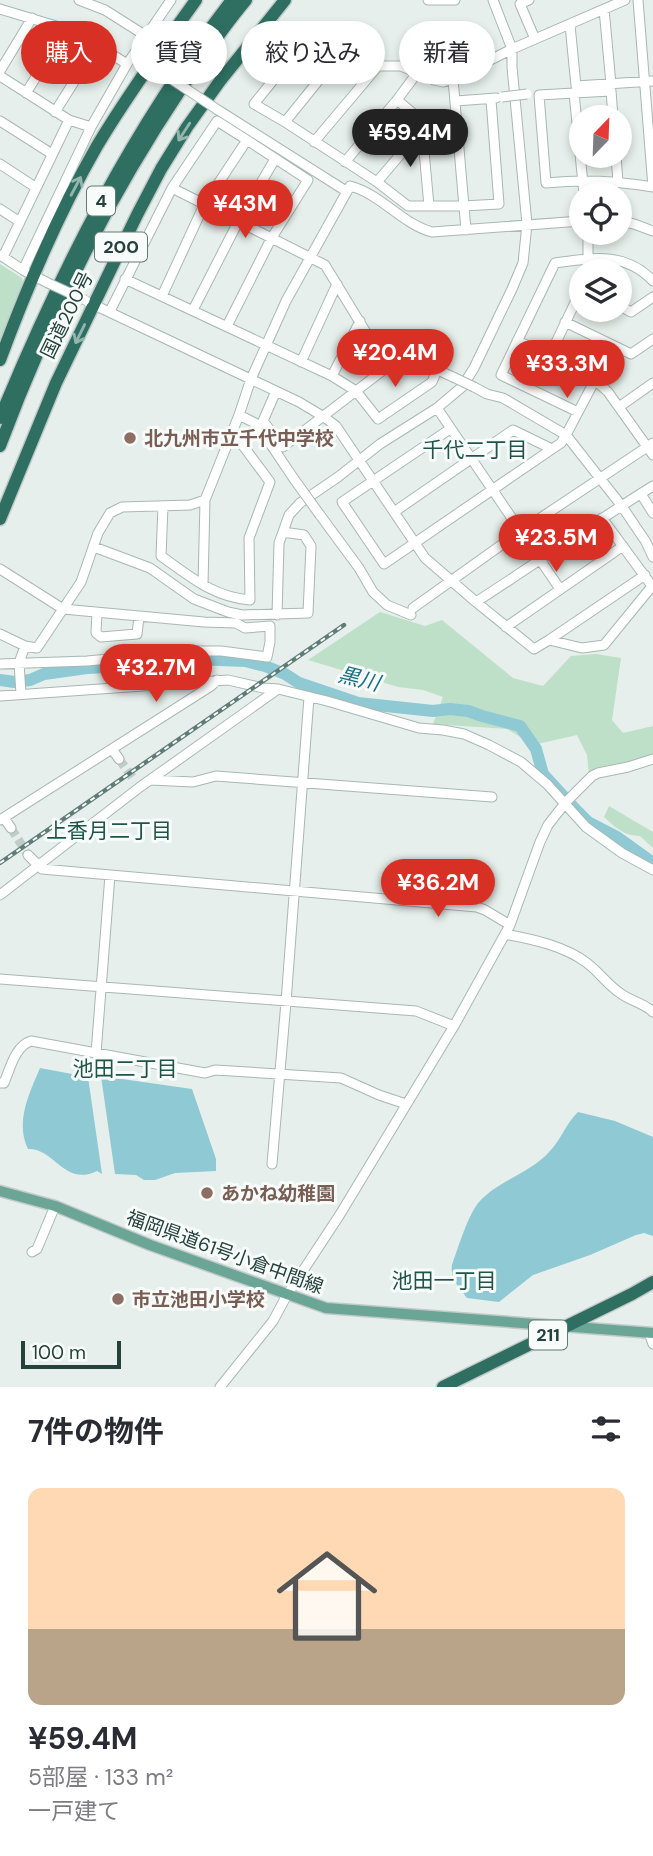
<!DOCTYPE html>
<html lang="ja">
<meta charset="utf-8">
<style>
:root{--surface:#fff;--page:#f2f2f3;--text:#2b2b33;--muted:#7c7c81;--accent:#d93025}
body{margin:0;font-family:"DM Sans","Noto Sans JP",sans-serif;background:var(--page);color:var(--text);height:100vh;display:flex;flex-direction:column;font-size:26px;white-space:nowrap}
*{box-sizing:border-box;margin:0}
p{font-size:23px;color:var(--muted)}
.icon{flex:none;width:38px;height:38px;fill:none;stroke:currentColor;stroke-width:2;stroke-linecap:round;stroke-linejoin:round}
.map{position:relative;height:1387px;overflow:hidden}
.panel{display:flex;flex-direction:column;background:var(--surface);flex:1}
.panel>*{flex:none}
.banner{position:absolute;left:21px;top:21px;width:612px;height:63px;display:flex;gap:14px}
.needle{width:46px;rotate:23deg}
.fabs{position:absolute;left:569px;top:105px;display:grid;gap:14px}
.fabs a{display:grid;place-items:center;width:63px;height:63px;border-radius:50%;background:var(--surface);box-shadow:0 4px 10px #0003;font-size:35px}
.scale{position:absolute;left:21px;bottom:18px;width:100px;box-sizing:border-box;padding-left:7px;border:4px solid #24423a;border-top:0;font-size:19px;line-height:24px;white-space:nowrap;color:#24423a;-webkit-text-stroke:5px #f7fbf9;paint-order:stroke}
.price{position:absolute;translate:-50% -60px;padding:0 16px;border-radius:24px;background:var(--accent);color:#fff;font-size:23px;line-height:46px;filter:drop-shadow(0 2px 4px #0008)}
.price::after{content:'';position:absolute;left:50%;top:42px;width:21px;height:16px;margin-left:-10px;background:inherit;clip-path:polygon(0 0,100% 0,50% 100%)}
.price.selected{background:#222;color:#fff}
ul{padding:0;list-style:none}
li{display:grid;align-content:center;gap:14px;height:371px;padding:0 28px}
li span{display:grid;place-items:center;height:217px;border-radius:14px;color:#555}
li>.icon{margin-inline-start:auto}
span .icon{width:126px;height:126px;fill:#fffc;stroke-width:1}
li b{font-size:30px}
h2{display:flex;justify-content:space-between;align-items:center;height:84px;padding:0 28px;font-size:30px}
.pill{padding:0 24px;border-radius:32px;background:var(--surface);box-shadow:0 4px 10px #0003;font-size:24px;line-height:63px}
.pill.selected{background:var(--accent);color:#fff}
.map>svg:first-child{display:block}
</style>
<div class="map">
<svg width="653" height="1387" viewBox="0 0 653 1387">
<rect width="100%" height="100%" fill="#e6efeb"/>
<path fill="#bfe0c8" d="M0 264 22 278 23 283 0 345Z
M380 612 425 626 442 620 513 678 543 686 571 656 596 654 621 658 612 720 623 733 653 726V763L589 775 587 755 577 735 533 745 507 729 433 724 443 697 423 690 398 687 308 660Z
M609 806 653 832V848L640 836C624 836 615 827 604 817Z"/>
<path fill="#8ec9d4" d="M40 1068 88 1077 102 1174 97 1171C64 1187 55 1148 28 1149 15 1122 29 1094 40 1068Z
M101 1076 192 1089 216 1159V1171L175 1173 155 1180H144L136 1175 115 1174Z
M578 1112 615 1121 653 1137V1236L644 1233 636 1235 590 1255 533 1275 499 1302 467 1298C459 1287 450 1279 452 1265 458 1248 469 1212 480 1201 499 1180 531 1173 550 1151 561 1140 566 1123 578 1112Z"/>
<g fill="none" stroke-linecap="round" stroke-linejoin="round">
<path stroke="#8ec9d4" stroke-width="12" d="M0 680 14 682 30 680 44 674 87 668 150 665 172 668 187 667 195 659 245 661 265 666 285 674 299 683 358 703 433 711 450 709 468 711 482 716 520 726 536 749 543 774 576 810 588 822 617 837 653 863"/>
<path stroke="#bfccc8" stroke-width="9" stroke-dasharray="9 4.5" stroke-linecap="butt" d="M119 759 135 781
M11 828 28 855"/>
<g stroke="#a8b8b2" stroke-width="11">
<path id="minor" d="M79 0 105 10 146 36
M428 0H455
M529 0 520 4 535 39
M638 0 653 187
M0 9 66 29 97 45 127 64
M604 9 611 84
M570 25 576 86 653 81
M0 71 32 18
M0 76 69 120 91 127
M453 79 466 230
M26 93 66 29
M574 93 539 95 546 183C585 179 615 181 653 187
M491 100 499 204 463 206H408L377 182 285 122 254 104 312 32 378 66H401L434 80 443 82 453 79 512 49 625 0
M456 101 496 98
M218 110 346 191
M55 112 97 45
M0 121 52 154
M285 122 344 49
M422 129 429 206
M314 142 378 66
M616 156 618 182
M345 162 397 100
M0 164 35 187
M377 182 422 129 420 119 397 100 417 73
M172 188 217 121 247 140
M584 194 574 93 611 91 613 117
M0 209 20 222
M620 221 634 224 653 231
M0 255 23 270 48 283
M3 257 69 120
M23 270 91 127 127 64 171 0
M588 271V233
M125 279 332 376 356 391 378 419 432 382 437 370
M581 290 550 355 595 380 608 392 653 455
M162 296 204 205 247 140 308 180 271 239 227 326
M88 302 299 402 324 417 336 426 425 558 476 602 534 649 549 640 582 648 604 645 653 585
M620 306 631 312 653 297
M193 310 238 222 275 159
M110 311 172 188 325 265 370 339 453 377
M565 322 631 354 653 339
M517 341 550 355
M301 362 337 284
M332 376 360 321
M474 387 487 394 503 398 566 435 621 505 646 542 653 557
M276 391 263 421 283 447 403 355
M619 407 653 383
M437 408 560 589
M578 412 501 375 555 263C592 258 625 251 653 281
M239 415 257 424 294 479
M450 429 342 502 384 564 552 449
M641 494 653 513
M163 506 161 556C191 577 213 597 250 600L249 538 270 482 241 443 230 438
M394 512 513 430 552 449 561 443 566 435 595 380
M320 515 359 568 373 592 387 605 411 615
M602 518 652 586
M94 547 150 568 194 599 228 612 242 615 308 613 311 546 304 535 283 532
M0 569 63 609 204 622 236 623 245 628 270 626V642L267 657 221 651H195L87 661 0 664
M203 585 205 500
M476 602C535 564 593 523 653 486
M413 608 521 531 653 443
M97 613 96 633 101 637 137 634 139 617
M277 615 279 543 289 515 300 503 338 477 380 444 437 408 462 387 474 368 512 289 523 263 527 224 512 67V49L493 0
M506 627 623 546
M0 634 25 646 37 648 81 582 98 533 110 513 122 507 190 505 205 500 239 415 251 379 286 301 350 186C381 194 402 224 432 232L581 221
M549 640 645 575
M21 694 19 663 25 646
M0 696 228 680 263 688 278 689 327 701 419 728 443 730 464 734 489 745 521 762 547 784 586 827 622 853 653 870
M112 749 119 759
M151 780 193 782 216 776 492 797
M4 818 11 828
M0 820 211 686 217 680
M28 855 42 869 477 907 485 910 510 925
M0 895 140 787 278 689
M505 934C532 939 565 946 587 963 599 972 608 985 620 993 630 1001 644 1003 653 1012
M0 979 416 1011 454 1026
M96 1053 110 875
M0 1083H4C10 1069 15 1046 31 1041L205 1073 215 1070 341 1078 379 1095 406 1104
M272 1164 286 1002 309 697
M32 1252 37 1249 55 1206
M649 1333 653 1344
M220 1387 273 1321 287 1295 339 1216 454 1026 510 925 540 842 548 825 566 802 592 776 598 773 628 767 653 759"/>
</g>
<g stroke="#c2cac8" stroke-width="13">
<path id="major" d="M0 1191 55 1206 150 1245 326 1308 653 1333"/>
</g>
<g stroke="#c2cac8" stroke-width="15">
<path id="highway" d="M0 360C27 287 58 214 97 146 127 96 162 47 196 0
M0 418C61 270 133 127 232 0
M0 446C47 320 108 198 183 86 203 57 223 27 246 0
M0 519 56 383 137 215 161 169 187 127 220 81 285 0
M443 1387 632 1294 653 1282"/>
</g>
<use href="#minor" stroke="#fff" stroke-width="9"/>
<use href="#major" stroke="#6aa596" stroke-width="10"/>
<use href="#highway" stroke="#2f6f62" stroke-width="12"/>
<g stroke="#5f7d75" stroke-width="4.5">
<path id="rail" d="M0 863 344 625"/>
</g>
<use href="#rail" stroke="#f7fbf9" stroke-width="2" stroke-dasharray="5" stroke-linecap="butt"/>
<g stroke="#a8b8b2" stroke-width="11" stroke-linecap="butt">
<path id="minor-bridge" d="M141 59 218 110
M502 97 527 94
M48 283 85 300
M453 377 474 387
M294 479 320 515"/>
</g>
<use href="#minor-bridge" stroke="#fff" stroke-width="9"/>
</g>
<defs><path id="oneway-shaft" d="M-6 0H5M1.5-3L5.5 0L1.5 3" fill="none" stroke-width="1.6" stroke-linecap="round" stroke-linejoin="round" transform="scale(1.75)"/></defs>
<g stroke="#93b5ae">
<use href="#oneway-shaft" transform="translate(184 132) rotate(123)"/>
<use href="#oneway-shaft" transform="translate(76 186) rotate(-62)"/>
<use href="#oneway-shaft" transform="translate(80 334) rotate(116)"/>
</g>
<g fill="#8d6e63" stroke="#f7fbf9" stroke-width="2.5">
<circle cx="130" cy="438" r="7"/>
<circle cx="207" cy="1193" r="7"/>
<circle cx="118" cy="1299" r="7"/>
</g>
<g text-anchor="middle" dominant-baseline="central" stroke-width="6" stroke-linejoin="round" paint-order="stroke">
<g fill="#f7fbf9" stroke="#637a73" stroke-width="2">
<rect x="87" y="186.5" width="28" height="29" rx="5"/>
<rect x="95" y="232.5" width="52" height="29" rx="5"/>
<rect x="529" y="1320.5" width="38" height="29" rx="5"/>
</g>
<g font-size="18" font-weight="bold" fill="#24423a">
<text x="101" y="201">4</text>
<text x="121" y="247">200</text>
<text x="548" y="1335">211</text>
</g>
<g font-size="19" fill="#24423a" stroke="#f7fbf9">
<text transform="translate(67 315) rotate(-64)">国道200号</text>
<text transform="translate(225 1252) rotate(20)">福岡県道61号小倉中間線</text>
</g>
<g font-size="19" font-weight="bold" fill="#785e54" stroke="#f7fbf9" text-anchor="start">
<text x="144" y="438">北九州市立千代中学校</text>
<text x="221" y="1193">あかね幼稚園</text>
<text x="132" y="1299">市立池田小学校</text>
</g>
<g font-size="21" fill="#1f5548" stroke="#f7fbf9">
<text x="475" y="450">千代二丁目</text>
<text x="109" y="831">上香月二丁目</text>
<text x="125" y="1069">池田二丁目</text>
<text x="444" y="1281">池田一丁目</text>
</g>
<g font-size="21" font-style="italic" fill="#1c6f80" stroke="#f7fbf9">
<text transform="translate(359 679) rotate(14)">黒川</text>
</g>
</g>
</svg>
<div class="fabs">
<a><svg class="needle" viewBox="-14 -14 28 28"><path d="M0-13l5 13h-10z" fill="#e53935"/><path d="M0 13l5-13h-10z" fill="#7c7c81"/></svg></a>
<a><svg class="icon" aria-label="locate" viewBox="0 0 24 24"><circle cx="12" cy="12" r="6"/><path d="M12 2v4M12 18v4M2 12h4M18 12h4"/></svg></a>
<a><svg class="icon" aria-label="layers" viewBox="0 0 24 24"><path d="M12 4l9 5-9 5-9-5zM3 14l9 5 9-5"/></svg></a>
</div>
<div class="scale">100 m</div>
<b class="price selected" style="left:410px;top:169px">¥59.4M</b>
<b class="price" style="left:245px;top:240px">¥43M</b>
<b class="price" style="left:395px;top:389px">¥20.4M</b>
<b class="price" style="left:567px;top:400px">¥33.3M</b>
<b class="price" style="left:556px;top:574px">¥23.5M</b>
<b class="price" style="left:156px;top:704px">¥32.7M</b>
<b class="price" style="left:438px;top:919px">¥36.2M</b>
<div class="banner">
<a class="pill selected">購入</a>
<a class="pill">賃貸</a>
<a class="pill">絞り込み</a>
<a class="pill">新着</a>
</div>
</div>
<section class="panel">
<h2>7件の物件<svg class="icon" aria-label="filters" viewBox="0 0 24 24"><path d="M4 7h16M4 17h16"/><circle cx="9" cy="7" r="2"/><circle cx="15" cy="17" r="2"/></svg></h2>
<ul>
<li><span style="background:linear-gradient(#ffd9b3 65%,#b9a48a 0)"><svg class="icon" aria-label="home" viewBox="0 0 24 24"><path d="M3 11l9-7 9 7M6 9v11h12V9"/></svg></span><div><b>¥59.4M</b><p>5部屋 · 133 m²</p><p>一戸建て</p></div></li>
</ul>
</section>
